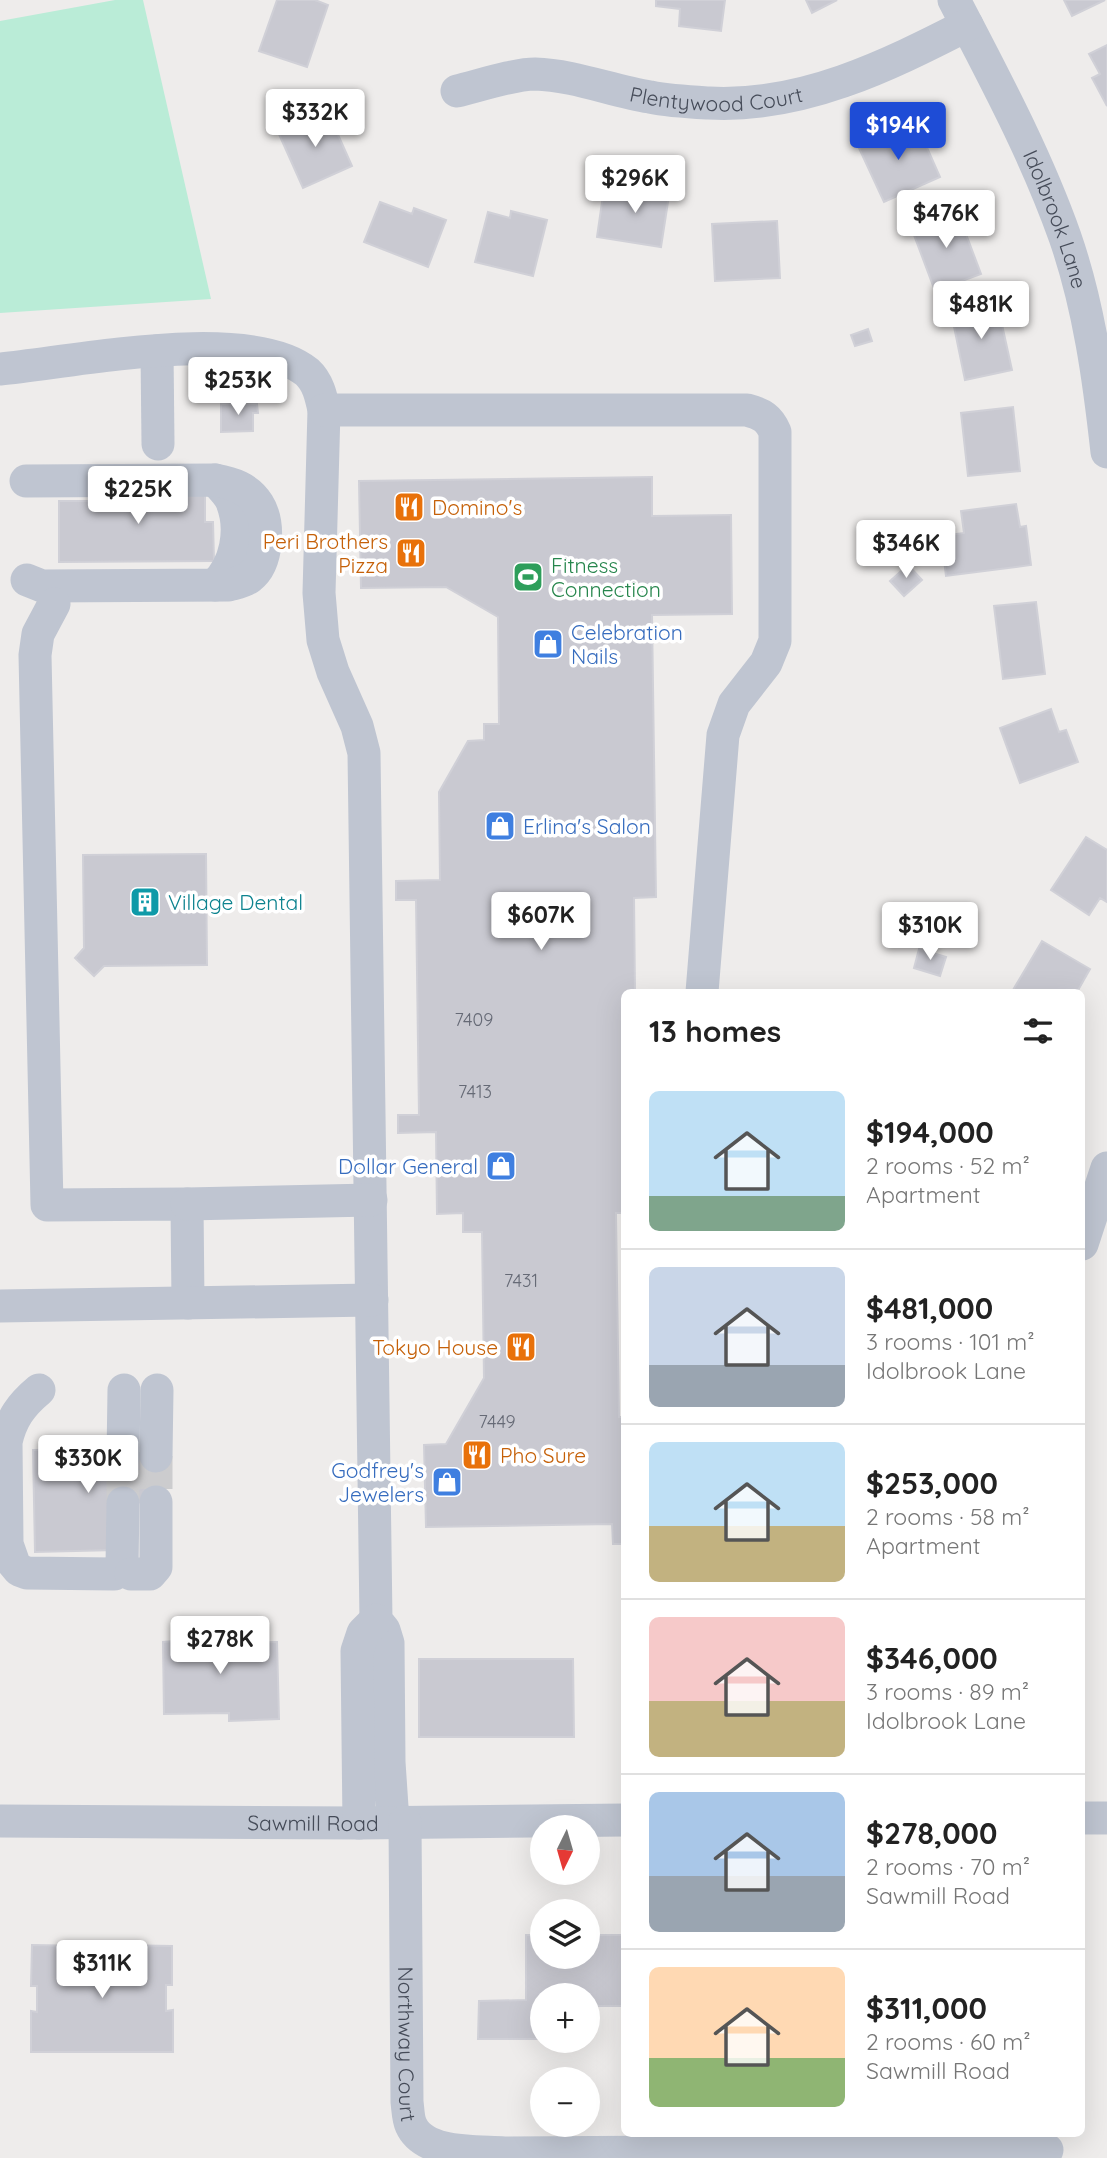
<!DOCTYPE html>
<meta charset="utf-8">
<style>
:root{--surface:#fff;--page:#f2f2f2;--text:#222;--muted:#767676;--line:#e0e0e0;--accent:#1e4cd6}
body{margin:0;font-family:Quicksand,sans-serif;background:var(--page);color:var(--text);height:100vh;display:flex;flex-direction:column;font-size:26px;white-space:nowrap}
*{box-sizing:border-box;margin:0}
p{font-size:23px;color:var(--muted)}
.icon{flex:none;width:38px;height:38px;fill:none;stroke:currentColor;stroke-width:2;stroke-linecap:round;stroke-linejoin:round}
.map{position:relative;flex:1;overflow:hidden}
.sheet{position:absolute;left:621px;top:989px;width:464px;height:1148px;display:flex;flex-direction:column;background:var(--surface);border-radius:10px;box-shadow:0 7px 28px #0002}
.sheet>*{flex:none}
.needle{width:46px;rotate:185deg}
.controls{position:absolute;left:530px;top:1815px;display:grid;gap:14px}
.controls a{display:grid;place-items:center;width:70px;height:70px;border-radius:50%;background:var(--surface);box-shadow:0 7px 28px #0002;font-size:35px}
.price{position:absolute;translate:-50% -60px;padding:0 16px;border-radius:7px;background:#fff;color:#222;font-size:23px;line-height:46px;filter:drop-shadow(0 2px 4px #0008)}
.price::after{content:'';position:absolute;left:50%;top:42px;width:21px;height:16px;margin-left:-10px;background:inherit;clip-path:polygon(0 0,100% 0,50% 100%)}
.price.current{background:var(--accent);color:#fff}
ul{padding:0;list-style:none}
li{display:flex;align-items:center;gap:21px;height:175px;padding:0 28px}
li+li{border-top:2px solid var(--line)}
li span{display:grid;place-items:center;flex:none;width:196px;height:140px;border-radius:10px;color:#555}
li>.icon{margin-inline-start:auto}
span .icon{width:84px;height:84px;fill:#fffc;stroke-width:1}
li b{font-size:30px}
h2{display:flex;justify-content:space-between;align-items:center;height:84px;padding:0 28px;font-size:30px}
.map>svg:first-child{display:block}
</style>
<div class="map">
<svg width="1107" height="2158" viewBox="0 0 1107 2158">
<rect width="100%" height="100%" fill="#eeeceb"/>
<path fill="#baecd7" d="M115 0H143L211 299 0 313V21Z"/>
<path fill="#c9c9d1" stroke="#d0d0d7" stroke-width="2" d="M277 0H315L328 5 307 67 259 51Z
M656 0H725L721 31 679 26 680 9 656 6Z
M806 0H837L812 13Z
M1064 0H1105L1072 16Z
M1107 45V106L1092 78 1100 74 1089 54Z
M327 110 352 166 303 188 278 132Z
M909 122 920 145 925 143 940 177 884 202 858 146Z
M626 181 670 189 661 247 597 237 603 195 623 197Z
M380 202 412 214 414 208 446 220 428 267 364 242Z
M957 210 981 274 935 291 911 227Z
M511 211 547 220 533 276 475 262 488 212 510 218Z
M777 221 780 278 715 281 712 224Z
M997 302 1012 370 965 380 951 312Z
M868 329 872 341 855 346 851 335Z
M221 404H257L258 413H253V431L221 432Z
M1013 407 1020 471 968 476 961 413Z
M652 477V516L731 515 732 614 652 615 656 897 634 898 635 992H625V1213H616L619 1417H625V1544H613L612 1524 426 1527 424 1445 446 1444 484 1378 482 1232H463V1213L437 1214 436 1132 398 1133V1115H419L416 900H396V881L440 880 439 792 468 741 484 740V724H499L498 617 446 587 361 588 359 481Z
M205 484V522H213L214 561 59 562V501H113V485Z
M1016 504 1020 527 1026 526 1031 565 946 576 941 536 964 533 961 511Z
M908 565 922 580 904 596 890 581Z
M1036 602 1045 674 1003 679 994 606Z
M1051 709 1059 732 1066 730 1078 762 1020 783 1000 728Z
M1086 837 1107 850V902L1100 898 1089 915 1051 890Z
M206 854 207 965 104 966 94 976 75 958 84 948 83 855Z
M1042 941 1090 969 1077 992H1016L1013 990Z
M919 949 946 957 940 976 914 968Z
M115 1449 159 1456 160 1502 115 1503 116 1550 35 1552 33 1450Z
M230 1628V1643L277 1642 279 1719 229 1721V1713L164 1714 163 1642 175 1641V1629Z
M419 1659H573L574 1737H419Z
M526 1935H542V1956H588V1935H625V2006H588V1995H542V2039H478L479 2001 526 2000Z
M32 1945 86 1946V1961H118L117 1945 172 1946V1985H166V2011L173 2010V2052H31V2011L37 2012V1986H31Z"/>
<g fill="none" stroke-linecap="round" stroke-linejoin="round">
<path stroke="#ccccce" stroke-width="33" stroke-dasharray="33 17" stroke-linecap="butt" d="M156 1456V1502
M123 1503V1457"/>
<g stroke="#bfc5d1" stroke-width="33">
<path id="s1" d="M954 0C994 77 1036 155 1065 237 1089 306 1099 379 1107 452"/>
<path id="s2" d="M457 91C478 86 514 74 535 74 574 75 612 91 650 97 669 101 690 102 709 103 802 108 887 66 967 25"/>
<path d="M157 351 158 444"/>
<path d="M0 369C73 362 249 325 307 372 318 382 321 396 324 410L319 593 323 640 333 672 357 726 364 753 376 1620 384 1630 388 1643 389 1762 393 1822"/>
<path d="M324 410H747C762 414 769 418 775 432V641L766 663 734 704 723 735 702 992"/>
<path d="M215 480C221 487 229 494 232 502 243 530 236 565 215 585"/>
<path d="M26 481 215 480C232 483 248 488 258 504 270 523 268 563 250 577 244 582 236 583 229 585L42 586 27 580"/>
<path d="M54 604 38 634 35 655 47 1205 187 1204 188 1303"/>
<path d="M187 1204 371 1200"/>
<path d="M1082 1244 1107 1168"/>
<path d="M0 1306 372 1300"/>
<path d="M39 1390C21 1405 11 1419 6 1442L7 1544 14 1564 19 1570 27 1573 114 1574 122 1566 123 1503"/>
<path d="M156 1456 157 1390"/>
<path d="M123 1457 124 1390"/>
<path d="M131 1574H150L156 1567V1502"/>
<path d="M1082 1818H1107"/>
<path id="s3" d="M0 1821 359 1823 625 1820"/>
<path id="s4" d="M405 1822 407 2102C408 2109 408 2119 411 2125 424 2155 477 2151 504 2153L1047 2150"/>
<path d="M359 1823 357 1651 363 1633 376 1620"/>
</g>
</g>
<defs>
<g id="restaurant-square" transform="scale(1.575)"><rect x="-9" y="-9" width="18" height="18" rx="4" fill="#e8710a" stroke="#fff"/><path d="M-5-6h1v4h1v-4h1v4h1v-4h1v5L-1.5 .5V6h-2V.5L-5-1ZM5-6V6H3V1.5H1.5Q1.5-4 5-6Z" fill="#fff"/></g>
<g id="stadium-square" transform="scale(1.575)"><rect x="-9" y="-9" width="18" height="18" rx="4" fill="#2e9e5b" stroke="#fff"/><path d="M0-5a6.5 5 0 1 0 0 10a6.5 5 0 1 0 0-10ZM-3.5-1.8h7v3.6h-7Z" fill="#fff"/></g>
<g id="shop-square" transform="scale(1.575)"><rect x="-9" y="-9" width="18" height="18" rx="4" fill="#3f7fe0" stroke="#fff"/><path d="M-5-2.5h2.3a2.7 3.5 0 0 1 5.4 0H5L5.5 6h-11ZM-1.5-2.5h3a1.5 2.3 0 0 0-3 0Z" fill="#fff"/></g>
<g id="building-square" transform="scale(1.575)"><rect x="-9" y="-9" width="18" height="18" rx="4" fill="#0f9aa8" stroke="#fff"/><path d="M-4-6H4V6H1V3H-1V6H-4ZM-2.5-4.3h1.7v1.8h-1.7ZM.8-4.3h1.7v1.8H.8ZM-2.5-1h1.7V.8h-1.7ZM.8-1h1.7V.8H.8Z" fill="#fff"/></g>
</defs>
<g fill-rule="evenodd">
<use href="#restaurant-square" x="409" y="507"/>
<use href="#restaurant-square" x="411" y="553"/>
<use href="#stadium-square" x="528" y="577"/>
<use href="#shop-square" x="548" y="644"/>
<use href="#shop-square" x="500" y="826"/>
<use href="#building-square" x="145" y="902"/>
<use href="#shop-square" x="501" y="1166"/>
<use href="#restaurant-square" x="521" y="1347"/>
<use href="#restaurant-square" x="477" y="1455"/>
<use href="#shop-square" x="447" y="1482"/>
</g>
<g text-anchor="middle" dominant-baseline="central" stroke-width="7" stroke-linejoin="round" paint-order="stroke">
<g font-size="18" fill="#666a76">
<text x="474" y="1019">7409</text>
<text x="475" y="1091">7413</text>
<text x="521" y="1280">7431</text>
<text x="497" y="1421">7449</text>
</g>
<g font-size="21" fill="#454b58" stroke="#fff">
<text stroke="none"><textPath href="#s2" startOffset="264">Plentywood Court</textPath></text>
<text stroke="none"><textPath href="#s1" startOffset="242">Idolbrook Lane</textPath></text>
<text stroke="none"><textPath href="#s3" startOffset="313">Sawmill Road</textPath></text>
<text stroke="none"><textPath href="#s4" startOffset="222">Northway Court</textPath></text>
</g>
<g font-size="21" fill="#c56008" stroke="#fff" text-anchor="start">
<text x="432" y="507">Domino's</text>
<text x="388" y="541" text-anchor="end">Peri Brothers<tspan x="388" dy="24">Pizza</tspan></text>
<text x="498" y="1347" text-anchor="end">Tokyo House</text>
<text x="500" y="1455">Pho Sure</text>
</g>
<g font-size="21" fill="#27864d" stroke="#fff" text-anchor="start">
<text x="551" y="565">Fitness<tspan x="551" dy="24">Connection</tspan></text>
</g>
<g font-size="21" fill="#366cbe" stroke="#fff" text-anchor="start">
<text x="571" y="632">Celebration<tspan x="571" dy="24">Nails</tspan></text>
<text x="523" y="826">Erlina's Salon</text>
<text x="478" y="1166" text-anchor="end">Dollar General</text>
<text x="424" y="1470" text-anchor="end">Godfrey's<tspan x="424" dy="24">Jewelers</tspan></text>
</g>
<g font-size="21" fill="#0d838f" stroke="#fff" text-anchor="start">
<text x="168" y="902">Village Dental</text>
</g>
</g>
</svg>
<div class="controls">
<a><svg class="needle" viewBox="-14 -14 28 28"><path d="M0-13l5 13h-10z" fill="#e53935"/><path d="M0 13l5-13h-10z" fill="#767676"/></svg></a>
<a><svg class="icon" aria-label="layers" viewBox="0 0 24 24"><path d="M12 4l9 5-9 5-9-5zM3 14l9 5 9-5"/></svg></a>
<a>+</a>
<a>−</a>
</div>
<b class="price" style="left:315px;top:149px">$332K</b>
<b class="price current" style="left:898px;top:162px">$194K</b>
<b class="price" style="left:635px;top:215px">$296K</b>
<b class="price" style="left:946px;top:250px">$476K</b>
<b class="price" style="left:981px;top:341px">$481K</b>
<b class="price" style="left:238px;top:417px">$253K</b>
<b class="price" style="left:138px;top:526px">$225K</b>
<b class="price" style="left:906px;top:580px">$346K</b>
<b class="price" style="left:541px;top:952px">$607K</b>
<b class="price" style="left:930px;top:962px">$310K</b>
<b class="price" style="left:88px;top:1495px">$330K</b>
<b class="price" style="left:220px;top:1676px">$278K</b>
<b class="price" style="left:102px;top:2000px">$311K</b>
<section class="sheet">
<h2>13 homes<svg class="icon" aria-label="filters" viewBox="0 0 24 24"><path d="M4 7h16M4 17h16"/><circle cx="9" cy="7" r="2"/><circle cx="15" cy="17" r="2"/></svg></h2>
<ul>
<li><span style="background:linear-gradient(#bfe0f5 75%,#7fa58c 0)"><svg class="icon" aria-label="home" viewBox="0 0 24 24"><path d="M3 11l9-7 9 7M6 9v11h12V9"/></svg></span><div><b>$194,000</b><p>2 rooms · 52 m²</p><p>Apartment</p></div></li>
<li><span style="background:linear-gradient(#c9d6e8 70%,#9aa5b1 0)"><svg class="icon" aria-label="home" viewBox="0 0 24 24"><path d="M3 11l9-7 9 7M6 9v11h12V9"/></svg></span><div><b>$481,000</b><p>3 rooms · 101 m²</p><p>Idolbrook Lane</p></div></li>
<li><span style="background:linear-gradient(#bfe0f5 60%,#c2b280 0)"><svg class="icon" aria-label="home" viewBox="0 0 24 24"><path d="M3 11l9-7 9 7M6 9v11h12V9"/></svg></span><div><b>$253,000</b><p>2 rooms · 58 m²</p><p>Apartment</p></div></li>
<li><span style="background:linear-gradient(#f6c9c9 60%,#c2b280 0)"><svg class="icon" aria-label="home" viewBox="0 0 24 24"><path d="M3 11l9-7 9 7M6 9v11h12V9"/></svg></span><div><b>$346,000</b><p>3 rooms · 89 m²</p><p>Idolbrook Lane</p></div></li>
<li><span style="background:linear-gradient(#a9c7e8 60%,#9aa5b1 0)"><svg class="icon" aria-label="home" viewBox="0 0 24 24"><path d="M3 11l9-7 9 7M6 9v11h12V9"/></svg></span><div><b>$278,000</b><p>2 rooms · 70 m²</p><p>Sawmill Road</p></div></li>
<li><span style="background:linear-gradient(#ffd9b3 65%,#8fb573 0)"><svg class="icon" aria-label="home" viewBox="0 0 24 24"><path d="M3 11l9-7 9 7M6 9v11h12V9"/></svg></span><div><b>$311,000</b><p>2 rooms · 60 m²</p><p>Sawmill Road</p></div></li>
</ul>
</section>
</div>
